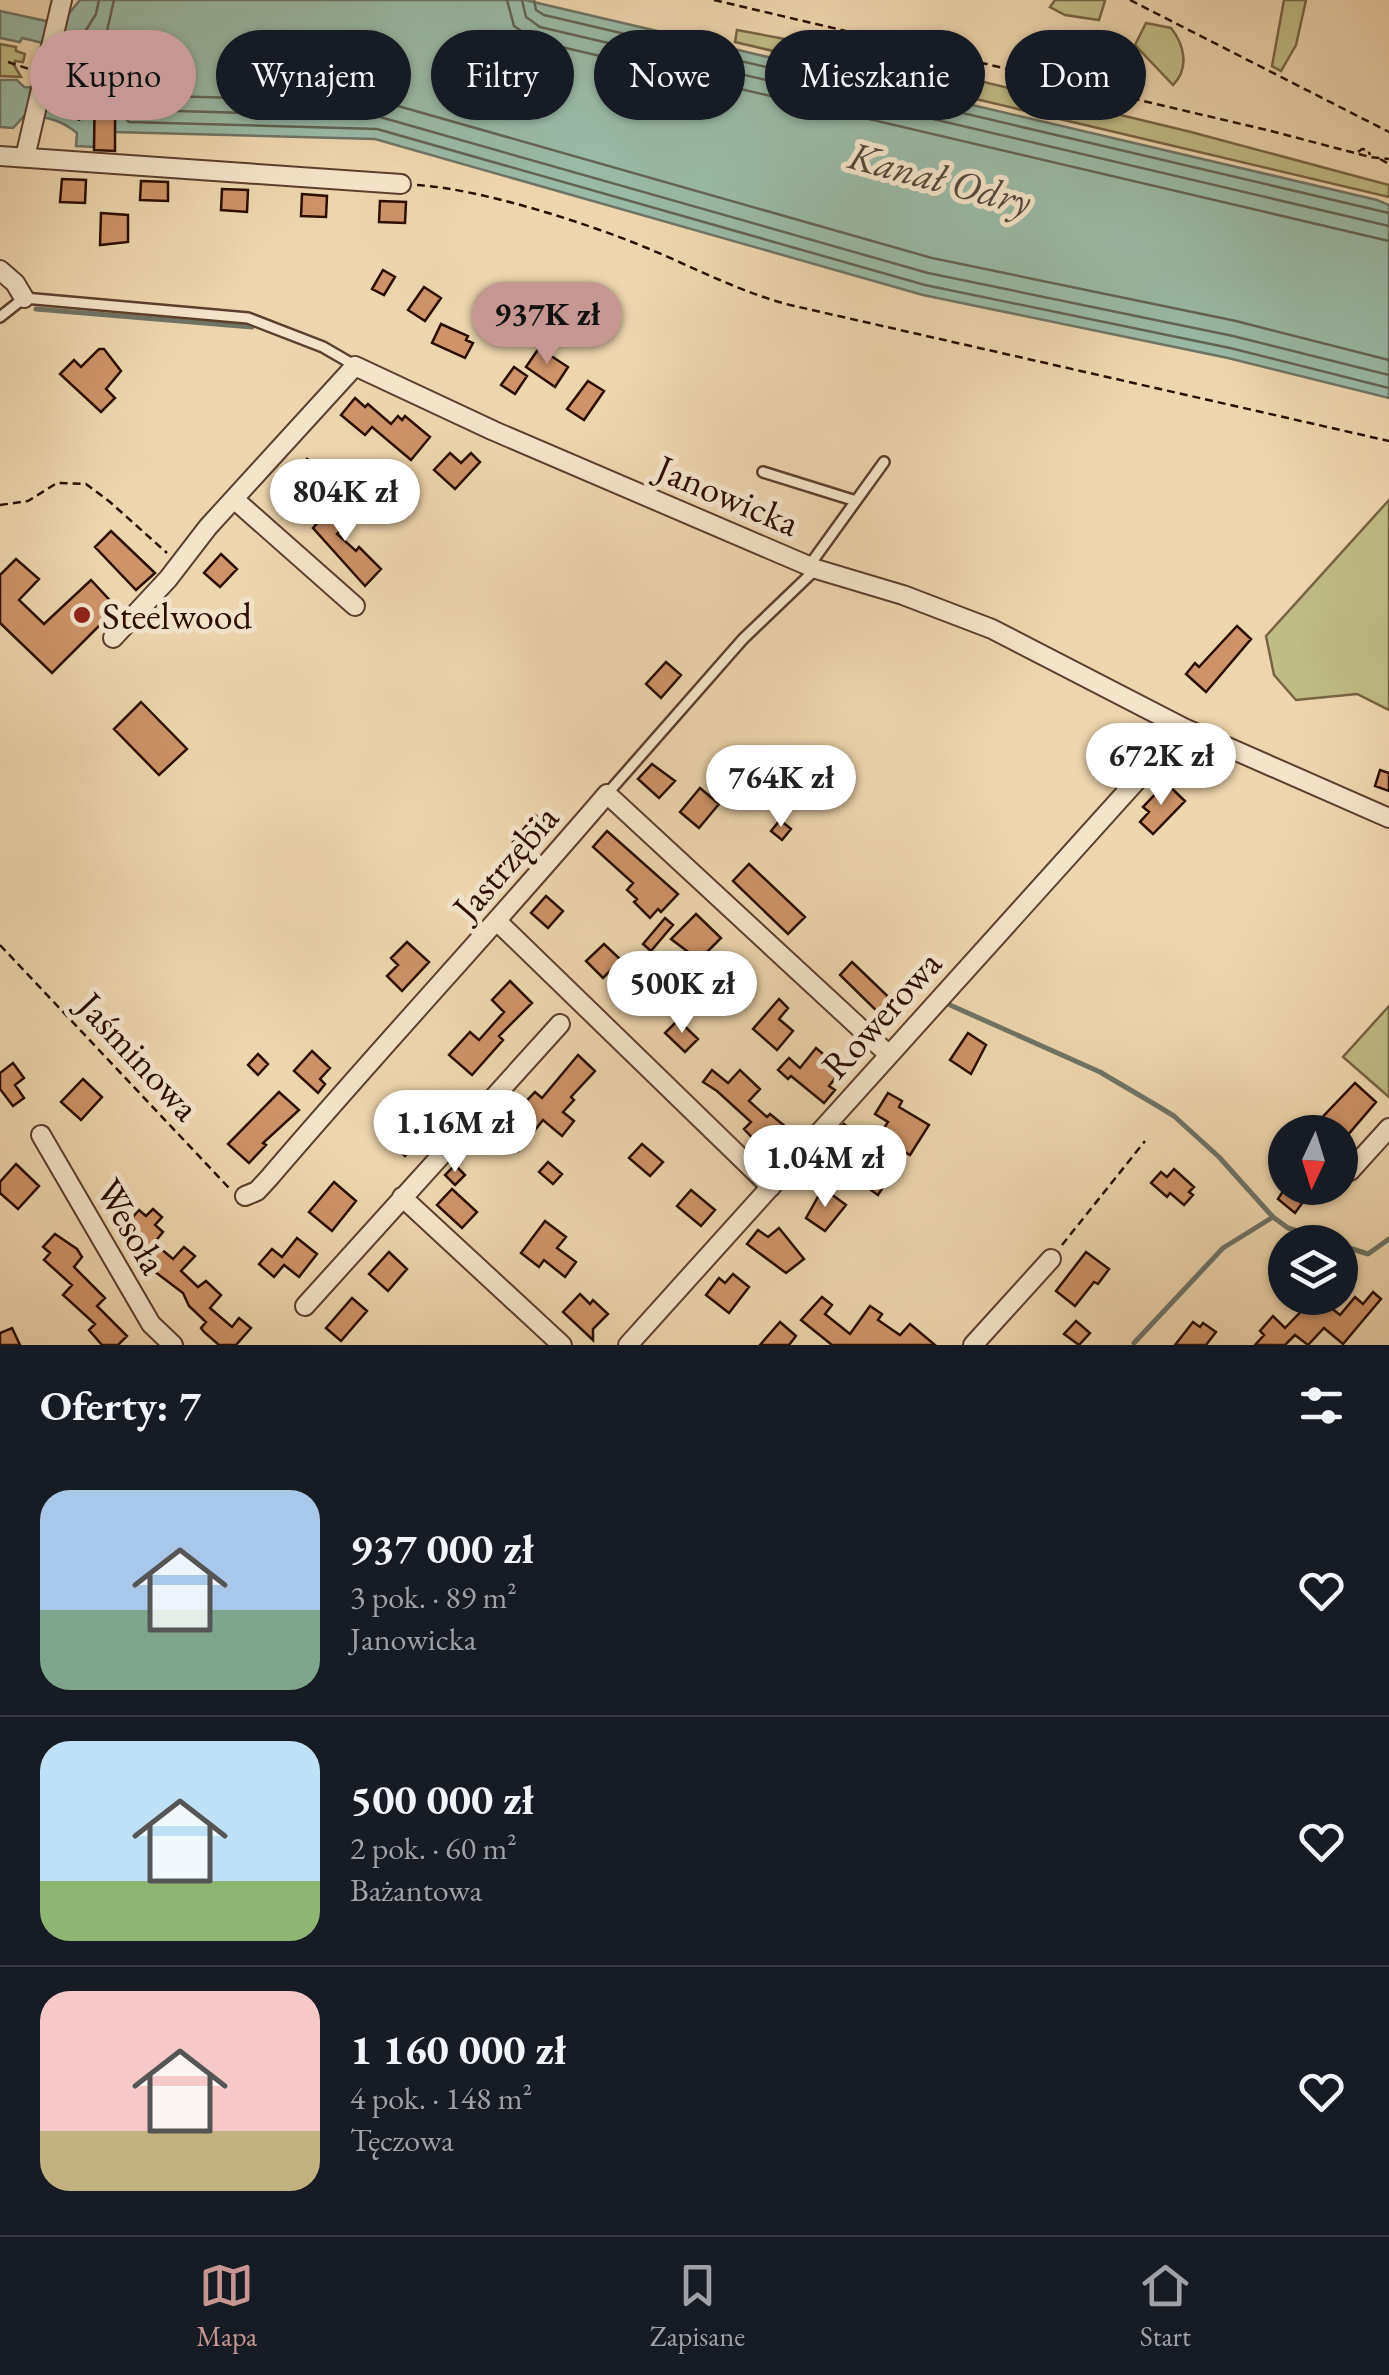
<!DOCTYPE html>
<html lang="pl">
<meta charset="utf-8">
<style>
:root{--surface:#171b24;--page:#20242c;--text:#f1f3f6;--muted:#9ea1a6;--line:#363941;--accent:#c59692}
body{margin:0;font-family:"EB Garamond",serif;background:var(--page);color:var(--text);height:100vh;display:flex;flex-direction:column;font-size:38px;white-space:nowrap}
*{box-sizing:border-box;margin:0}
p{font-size:32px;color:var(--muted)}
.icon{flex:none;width:55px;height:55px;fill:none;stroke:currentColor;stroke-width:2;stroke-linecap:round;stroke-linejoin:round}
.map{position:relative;height:1345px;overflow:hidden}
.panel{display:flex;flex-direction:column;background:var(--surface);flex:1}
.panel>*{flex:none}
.guide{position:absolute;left:30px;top:30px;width:1330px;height:90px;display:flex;gap:20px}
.needle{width:65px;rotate:184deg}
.tools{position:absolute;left:1268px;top:1115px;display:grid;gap:20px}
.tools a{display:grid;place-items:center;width:90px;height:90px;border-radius:50%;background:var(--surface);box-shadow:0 2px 8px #0004;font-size:50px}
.price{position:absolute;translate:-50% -85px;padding:0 22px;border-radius:35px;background:#fff;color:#222;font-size:32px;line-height:65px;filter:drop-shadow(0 2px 5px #0008)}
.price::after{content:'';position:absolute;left:50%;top:60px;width:30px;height:22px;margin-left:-15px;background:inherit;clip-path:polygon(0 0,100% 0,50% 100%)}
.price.current{background:var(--accent);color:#111}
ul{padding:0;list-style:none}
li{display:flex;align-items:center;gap:30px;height:250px;padding:0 40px}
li+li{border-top:2px solid var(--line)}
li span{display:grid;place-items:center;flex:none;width:280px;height:200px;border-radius:30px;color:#555}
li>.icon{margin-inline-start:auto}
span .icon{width:120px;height:120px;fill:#fffc;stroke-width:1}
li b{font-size:42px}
h2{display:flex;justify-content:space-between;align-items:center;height:120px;padding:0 40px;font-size:42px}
.pill{padding:0 35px;border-radius:45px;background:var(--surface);box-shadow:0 2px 8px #0004;font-size:35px;line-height:90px}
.pill.current{background:var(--accent);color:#111}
.tab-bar{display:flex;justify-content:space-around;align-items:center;height:140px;border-top:2px solid var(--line);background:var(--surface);font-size:28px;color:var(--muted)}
.tab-bar a{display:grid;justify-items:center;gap:5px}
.tab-bar .current{color:var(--accent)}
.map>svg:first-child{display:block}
</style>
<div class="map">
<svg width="1389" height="1345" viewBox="0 0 1389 1345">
<rect width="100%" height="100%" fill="#edd6ad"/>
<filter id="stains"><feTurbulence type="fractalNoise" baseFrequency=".002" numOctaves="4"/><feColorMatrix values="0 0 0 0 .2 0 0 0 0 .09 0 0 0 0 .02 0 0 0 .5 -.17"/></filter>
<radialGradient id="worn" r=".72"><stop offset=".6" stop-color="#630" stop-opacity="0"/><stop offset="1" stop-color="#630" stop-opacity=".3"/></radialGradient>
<path fill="#bfbc85" stroke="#766443" stroke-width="2.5" d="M1055 0H1103L1105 1 1099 20 1065 15 1050 7Z
M1284 0H1306L1296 45 1281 71 1272 66Z
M1146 23 1171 28C1184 44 1190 68 1173 85L1135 45Z
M737 30 880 57 1191 132 1389 185V197L735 42Z
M0 44 16 47V51L25 54 23 62 15 61 14 65 21 77 0 76Z
M1389 500V710L1357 694 1296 700 1274 675 1266 636Z
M1389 1006V1097L1343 1057Z"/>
<path fill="#9ab9a7" stroke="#6e7465" stroke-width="2.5" d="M80 0H525L1377 200 1389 205V398L1228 358 923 295 375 139 115 132V81L136 79 56 61V46L22 38 20 42 0 38V11L60 24Z
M0 80H17L24 87 48 88 95 81 94 147 76 146 77 133C60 119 46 117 25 115L13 128 0 127Z"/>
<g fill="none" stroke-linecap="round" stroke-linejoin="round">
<path stroke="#636354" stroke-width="2.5" d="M99 0 96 14 80 40C104 53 180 51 138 101L141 110 380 117 928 273 1233 336 1389 375
M114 0 107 31C138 46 171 43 162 92L166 96 384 102 932 258 1236 321 1389 360
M507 0 514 26 536 41 1389 241
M522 0 526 17 540 27 1389 226
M534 0 536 10 544 15 1389 213
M64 41 70 53 117 63 134 70 136 82 125 94V118L129 122 377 129 925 285 1230 348 1389 388"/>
<path stroke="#6e7465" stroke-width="5" d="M36 309 252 327
M950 1005 1100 1072 1156 1105 1174 1116 1219 1157 1273 1217 1288 1228 1331 1242
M1340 1245 1368 1254 1389 1239
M1134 1343 1223 1248 1273 1217"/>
</g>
<path fill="#ce9368" stroke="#2c0d01" stroke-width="2.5" d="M95 81H115V151L94 150Z
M62 179 86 180 85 203 60 202Z
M141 181 168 182V201L140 200Z
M222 189 248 190 247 212 221 210Z
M302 194 327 196 326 217 301 216Z
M380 201 406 202 405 223 379 222Z
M101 213 128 215V242L100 245Z
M383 270 395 277 384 295 372 289Z
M424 287 441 298 425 321 408 310Z
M558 317 569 325 561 336 550 328Z
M441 324 468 336 466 340 473 343 465 358 432 343Z
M539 348 568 367 555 387 526 367Z
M99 349H104L121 371 106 389 115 398 101 412 60 374 74 360 81 367Z
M514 367 527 376 515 394 501 385Z
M588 381 604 391 584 420 567 409Z
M355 398 365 407 368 404 391 424 398 416 402 420 405 416 430 437 411 460 372 427 365 435 341 415Z
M450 453 461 463 471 453 480 462 455 489 434 470Z
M307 459 325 475 301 501 284 486Z
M336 502 353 517 337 534 356 551 359 547 381 569 365 586 313 528Z
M111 531 155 573 136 590 95 547Z
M221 554 237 569 220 587 204 573Z
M16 559 39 579 19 600 44 624 91 580 117 608 52 673 0 623V575Z
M1237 626 1251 639 1206 692 1186 674 1195 663 1199 667Z
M666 662 681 675 661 698 646 684Z
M141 702 187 749 159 775 114 729Z
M652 764 675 781 659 798 638 779Z
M1380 770 1389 773V791L1375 786Z
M1166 783 1185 801 1153 834 1140 822 1149 812 1143 807Z
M700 788 719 804 699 828 680 812Z
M535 815 549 826 526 853 513 842Z
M780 820 791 829 782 840 771 831Z
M607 831 678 894 661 912 658 909 650 918 634 902 637 899 627 890 633 883 593 847Z
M749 864 805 917 788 934 733 881Z
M546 896 563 911 548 928 531 913Z
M696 914 721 938 699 960 671 939Z
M665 918 673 925 651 951 643 944Z
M407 942 429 962 402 991 387 976 398 965 391 958Z
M604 944 621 960 603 978 586 961Z
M852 962 899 1007 887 1021 840 975Z
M510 981 532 1003 499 1036 503 1040 472 1075 449 1055 470 1032 479 1040 504 1012 492 1000Z
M779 999 788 1008 779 1019 793 1031 777 1050 753 1029Z
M678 1020 698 1039 685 1052 665 1033Z
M968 1033 986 1045 971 1074 950 1060Z
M816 1048 842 1070 829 1086 835 1090 824 1103 791 1076 788 1079 778 1070 789 1058 800 1068Z
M312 1051 330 1068 320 1079 325 1084 318 1093 294 1071Z
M258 1054 268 1064 258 1075 248 1065Z
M578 1055 595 1071 571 1097 574 1100 563 1112 574 1121 562 1136 543 1120 518 1151 496 1133 535 1092 542 1098Z
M13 1063 24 1078 15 1085 24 1098 13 1106 0 1089V1073Z
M712 1070 728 1083 740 1070 760 1089 749 1101 767 1117 770 1114 792 1132 773 1154 766 1148 764 1150 744 1129 751 1122 717 1091 703 1082Z
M83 1079 102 1097 81 1120 61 1102Z
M1355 1083 1376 1102 1340 1144V1132H1321L1314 1126Z
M279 1092 299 1110 263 1143 266 1145 249 1163 228 1144Z
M888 1093 902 1101 899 1107 929 1125 910 1155 903 1151 901 1154 877 1139 888 1122 875 1114Z
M420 1107 435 1120 405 1156 379 1134 397 1112 408 1121Z
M844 1124 861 1137 855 1146 836 1133Z
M642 1144 663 1162 650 1176 629 1158Z
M861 1156 890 1176 878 1195 851 1176Z
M548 1162 562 1174 553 1184 539 1172Z
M16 1164 39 1186 18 1209 0 1193V1182Z
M455 1165 465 1175 455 1185 445 1175Z
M1174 1169 1194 1187 1189 1192 1193 1195 1184 1205 1170 1193 1167 1197 1151 1183 1161 1172 1167 1177Z
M334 1182 356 1201 332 1231 309 1212Z
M823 1188 846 1205 825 1231 806 1218Z
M1285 1188H1313L1295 1213 1278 1199Z
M452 1189 477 1212 462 1228 437 1205Z
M691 1190 715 1210 701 1226 677 1206Z
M153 1209 162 1217 155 1225 163 1232 154 1243 173 1259 184 1247 195 1256 181 1271 198 1287 206 1281 221 1295 210 1308 232 1327 239 1318 251 1328 236 1345H219L204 1332 201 1328 206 1322 189 1306 183 1293 142 1262 147 1257 134 1245 140 1237 126 1225 139 1210 146 1216Z
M545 1221 566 1237 557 1248 576 1262 565 1277 544 1260 539 1267 521 1253Z
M779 1228 804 1259 786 1273 747 1244 758 1230 768 1237Z
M55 1234 77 1249 82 1257 74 1267 105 1298 97 1306 127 1336 118 1345H102L89 1330 95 1324 63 1295 72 1285 44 1260 50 1253 43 1247Z
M297 1238 317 1254 299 1277 284 1265 274 1277 259 1264 272 1249 282 1257Z
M389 1252 407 1269 388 1291 369 1274Z
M1086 1252 1109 1269 1098 1284 1094 1282 1075 1306 1056 1291Z
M733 1274 749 1287 729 1313 706 1295 719 1278 725 1283Z
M1373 1292 1381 1299 1343 1344 1324 1328 1308 1345 1295 1335 1285 1345H1255L1264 1335 1260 1331 1273 1316 1285 1328 1314 1298H1319L1340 1315 1355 1297 1363 1304Z
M580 1294 590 1304 593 1300 608 1314 593 1329V1340L563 1312Z
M822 1297 832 1305 825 1314 850 1334 870 1306 882 1314 878 1320 900 1335 910 1324 935 1345H832L801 1320Z
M352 1298 367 1311 341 1341 326 1328Z
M1076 1321 1090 1333 1079 1345 1064 1334Z
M780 1322 796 1336 789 1345H760Z
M1193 1322 1200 1327 1203 1323 1216 1332 1206 1345H1175Z
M12 1328 20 1345H0V1333Z"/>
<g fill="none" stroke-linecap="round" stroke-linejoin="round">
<g stroke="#5c3f2c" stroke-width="14">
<path id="lane" d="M0 317 24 298 248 318 323 347 354 365
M763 472 856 501
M809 566 884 462
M607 794 743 639 816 569"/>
</g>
<g stroke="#5c3f2c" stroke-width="22">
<path id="street" d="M0 156 401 184
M25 157 62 0
M0 270 15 283 24 298
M234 499 355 606
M113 638 168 579 208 527 355 366 494 431 816 569 903 595 992 629 1184 728 1389 818
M498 922 771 1187
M41 1135 151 1324 173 1345
M1350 1171 1389 1128
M245 1196 257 1191 269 1178C380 1048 496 924 607 794L888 1054
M402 1197 562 1345
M305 1306 560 1024
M628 1345 1184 728
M973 1345 1051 1259"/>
</g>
<path stroke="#2c0d01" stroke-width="2.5" stroke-dasharray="8 5" stroke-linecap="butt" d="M714 0 1271 131 1370 157 1389 159
M1130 0 1389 132
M8 62 29 69
M59 80 117 79
M79 121 80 78
M1358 152 1362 149 1368 150 1370 155
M1380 159 1389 164
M417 185C481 189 587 223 647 248 695 268 740 292 790 305L1389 441
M0 505 28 501 57 483 86 484 110 502 167 553
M0 945 230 1189
M1062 1245 1145 1141"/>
<use href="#lane" stroke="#f3e4ca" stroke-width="9"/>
<use href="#street" stroke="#f3e4ca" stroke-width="18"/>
</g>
<circle fill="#8f2418" stroke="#f3e4ca" stroke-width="4" cx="82" cy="615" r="10"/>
<g text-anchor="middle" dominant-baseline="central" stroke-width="10" stroke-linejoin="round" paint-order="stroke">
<g font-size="38" fill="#2c0d01" stroke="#f3e4ca">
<text transform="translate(728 495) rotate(23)">Janowicka</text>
<text transform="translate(505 862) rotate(-49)">Jastrzębia</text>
<text transform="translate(881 1014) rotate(-48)">Rowerowa</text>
<text transform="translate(139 1056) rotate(47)">Jaśminowa</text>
<text transform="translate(132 1226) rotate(60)">Wesoła</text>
</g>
<g font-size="38" fill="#2c0d01" stroke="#f3e4ca" text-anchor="start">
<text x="102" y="615">Steelwood</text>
</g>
<g font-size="40" font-style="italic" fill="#52493b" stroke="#f3e4ca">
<text transform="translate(940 178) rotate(15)">Kanał Odry</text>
</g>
</g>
<rect width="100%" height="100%" filter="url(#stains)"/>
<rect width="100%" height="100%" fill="url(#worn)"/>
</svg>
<div class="tools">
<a><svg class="needle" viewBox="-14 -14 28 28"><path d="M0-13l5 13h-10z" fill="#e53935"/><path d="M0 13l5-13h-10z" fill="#9ea1a6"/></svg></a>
<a><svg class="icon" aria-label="layers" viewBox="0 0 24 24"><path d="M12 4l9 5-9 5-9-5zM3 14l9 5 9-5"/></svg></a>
</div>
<b class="price current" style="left:547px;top:367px">937K zł</b>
<b class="price" style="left:345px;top:544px">804K zł</b>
<b class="price" style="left:1161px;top:808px">672K zł</b>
<b class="price" style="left:781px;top:830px">764K zł</b>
<b class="price" style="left:682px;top:1036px">500K zł</b>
<b class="price" style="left:455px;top:1175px">1.16M zł</b>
<b class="price" style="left:825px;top:1210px">1.04M zł</b>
<div class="guide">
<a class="pill current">Kupno</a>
<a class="pill">Wynajem</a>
<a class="pill">Filtry</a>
<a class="pill">Nowe</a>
<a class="pill">Mieszkanie</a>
<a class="pill">Dom</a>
</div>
</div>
<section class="panel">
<h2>Oferty: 7<svg class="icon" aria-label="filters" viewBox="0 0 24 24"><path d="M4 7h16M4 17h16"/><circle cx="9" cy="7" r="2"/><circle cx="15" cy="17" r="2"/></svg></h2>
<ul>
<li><span style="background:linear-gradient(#a9c7e8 60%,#7fa58c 0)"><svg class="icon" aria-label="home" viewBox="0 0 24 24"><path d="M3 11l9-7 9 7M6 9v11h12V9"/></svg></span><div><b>937 000 zł</b><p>3 pok. · 89 m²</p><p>Janowicka</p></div><svg class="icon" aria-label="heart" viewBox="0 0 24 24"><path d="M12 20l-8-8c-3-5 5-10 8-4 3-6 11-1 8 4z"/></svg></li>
<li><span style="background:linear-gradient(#bfe0f5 70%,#8fb573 0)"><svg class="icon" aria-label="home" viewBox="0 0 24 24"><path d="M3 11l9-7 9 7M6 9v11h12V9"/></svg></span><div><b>500 000 zł</b><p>2 pok. · 60 m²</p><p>Bażantowa</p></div><svg class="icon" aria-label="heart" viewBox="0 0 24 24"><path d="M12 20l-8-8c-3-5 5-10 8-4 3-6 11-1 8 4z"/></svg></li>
<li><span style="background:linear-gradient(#f6c9c9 70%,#c2b280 0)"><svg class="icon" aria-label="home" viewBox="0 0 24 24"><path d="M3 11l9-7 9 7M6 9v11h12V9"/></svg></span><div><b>1 160 000 zł</b><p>4 pok. · 148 m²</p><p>Tęczowa</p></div><svg class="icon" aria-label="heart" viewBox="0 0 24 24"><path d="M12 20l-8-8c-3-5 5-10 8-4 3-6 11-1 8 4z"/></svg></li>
</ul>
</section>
<nav class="tab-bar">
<a class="current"><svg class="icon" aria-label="map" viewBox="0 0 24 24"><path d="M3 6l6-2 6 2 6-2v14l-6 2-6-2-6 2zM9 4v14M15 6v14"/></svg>Mapa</a>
<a><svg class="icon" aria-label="saved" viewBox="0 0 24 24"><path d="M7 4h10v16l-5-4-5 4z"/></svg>Zapisane</a>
<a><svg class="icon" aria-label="home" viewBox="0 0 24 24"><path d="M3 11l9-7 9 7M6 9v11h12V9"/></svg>Start</a>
</nav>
